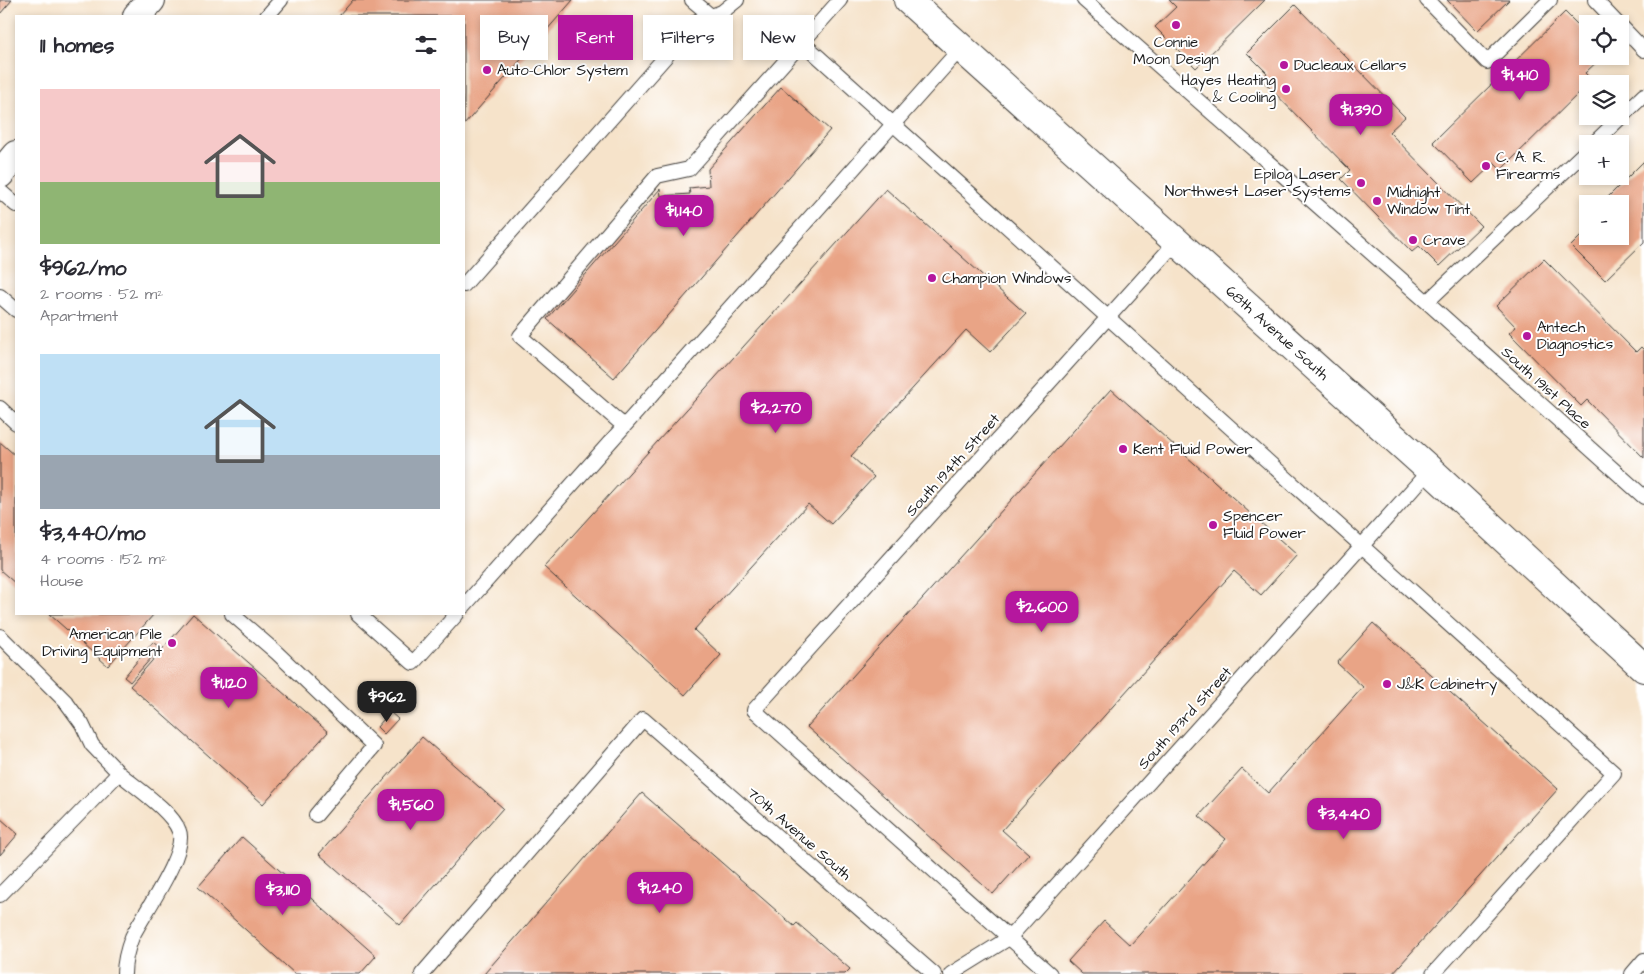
<!DOCTYPE html>
<meta charset="utf-8">
<style>
:root{--surface:#fff;--page:#f2f2f3;--text:#2b2b33;--muted:#7c7c81;--accent:#b5179e}
body{margin:0;font-family:"Architects Daughter",sans-serif;background:var(--page);color:var(--text);height:100vh;display:flex;flex-direction:column;font-size:19px;white-space:nowrap}
*{box-sizing:border-box;margin:0}
p{font-size:16px;color:var(--muted)}
.icon{flex:none;width:28px;height:28px;fill:none;stroke:currentColor;stroke-width:2;stroke-linecap:round;stroke-linejoin:round}
.map{position:relative;flex:1;overflow:hidden}
.drawer{position:absolute;left:15px;top:15px;width:450px;height:600px;display:flex;flex-direction:column;background:var(--surface);border-radius:0px;box-shadow:0 2px 8px #0003}
.drawer>*{flex:none}
.guide{position:absolute;left:480px;top:15px;width:475px;height:45px;display:flex;gap:10px}
.controls{position:absolute;left:1579px;top:15px;display:grid;gap:10px}
.controls a{display:grid;place-items:center;width:50px;height:50px;border-radius:0px;background:var(--surface);box-shadow:0 2px 8px #0003;font-size:25px}
.price{position:absolute;translate:-50% -42px;padding:0 11px;border-radius:10px;background:var(--accent);color:#fff;font-size:16px;line-height:32px;filter:drop-shadow(0 1px 2px #0008)}
.price::after{content:'';position:absolute;left:50%;top:30px;width:15px;height:11px;margin-left:-8px;background:inherit;clip-path:polygon(0 0,100% 0,50% 100%)}
.price.current{background:#222;color:#fff}
ul{padding:0;list-style:none}
li{display:grid;align-content:center;gap:10px;height:265px;padding:0 25px}
li span{display:grid;place-items:center;height:155px;border-radius:0px;color:#555}
li>.icon{margin-inline-start:auto}
span .icon{width:90px;height:90px;fill:#fffc;stroke-width:1}
li b{font-size:21px}
h2{display:flex;justify-content:space-between;align-items:center;height:60px;padding:0 25px;font-size:21px}
.pill{padding:0 18px;border-radius:0px;background:var(--surface);box-shadow:0 2px 8px #0003;font-size:18px;line-height:45px}
.pill.current{background:var(--accent);color:#fff}
.map>svg:first-child{display:block}
</style>
<div class="map">
<svg width="1644" height="974" viewBox="0 0 1644 974">
<rect width="100%" height="100%" fill="#fff"/>
<filter id="ink" filterUnits="userSpaceOnUse"><feTurbulence type="fractalNoise" baseFrequency=".02" numOctaves="2"/><feDisplacementMap in="SourceGraphic" scale="10" xChannelSelector="R" yChannelSelector="G"/><feConvolveMatrix kernelMatrix="1 2 1 2 8 2 1 2 1" color-interpolation-filters="sRGB"/></filter>
<filter id="wash" filterUnits="userSpaceOnUse"><feTurbulence type="fractalNoise" baseFrequency=".0096" numOctaves="4" result="noise"/><feDisplacementMap in="SourceGraphic" scale="20" xChannelSelector="R" yChannelSelector="G"/><feGaussianBlur stdDeviation="1.12" result="paint"/><feColorMatrix in="noise" values="0 0 0 0 0 0 0 0 0 0 0 0 0 0 0 0 0 1.4 0 .05"/><feComposite in="paint" operator="in"/></filter>
<g filter="url(#wash)">
<rect width="100%" height="100%" fill="#f6e3ca"/>
<g id="blocks">
<path fill="#e9a486" d="M0 0H12L0 14Z
M353 0H573L464 125V16H339Z
M1169 0H1265L1196 68 1155 27 1176 7Z
M1447 0H1509L1477 31Z
M1295 5 1405 117 1389 132 1481 226 1439 266 1419 246 1412 252 1341 179 1350 170 1261 79 1267 73 1247 53Z
M1565 12 1588 35V56H1603L1585 73 1592 80 1501 170 1494 163 1473 183 1433 142Z
M781 87 830 130 614 378 547 319 660 189 661 196 690 194 689 188 709 186 708 169Z
M1644 161V242L1605 280 1571 246 1588 229V236H1620V204H1601Z
M886 189 1026 314 990 352 966 330 851 456 874 477 831 524 808 504 694 630 721 655 685 695 544 567Z
M1544 259 1636 352 1641 347 1644 350V458L1587 400 1581 406 1509 333 1516 327 1496 306Z
M1111 389 1297 555 1261 595 1234 571 1002 830 1029 854 993 894 807 727Z
M0 442 16 456V584L0 570Z
M49 614H154L108 666Z
M193 614 328 732 263 804 130 686Z
M1373 623 1558 789 1392 974H1082L1068 961 1104 921 1130 945 1226 839 1199 816 1242 769 1268 793 1363 687 1337 663Z
M153 642 160 648 130 682 124 677Z
M390 712 398 719 384 734 377 727Z
M422 737 503 808 400 925 319 854Z
M642 793 794 926 797 923 850 969 845 974H484Z
M0 818 18 834 0 855Z
M242 837 376 956 360 974H295L198 887Z"/>
</g>
</g>
<g filter="url(#ink)">
<use href="#blocks" fill-opacity="0" stroke="#3d3a36" stroke-width="1"/>
<g fill="none" stroke-linecap="round" stroke-linejoin="round">
<g stroke="#3d3a36" stroke-width="16">
<path id="lane" d="M692 0 711 16
M1084 0 1427 302 1644 497
M1427 0 1487 62 1550 0
M1595 0 1618 24
M267 16 281 0
M1620 25 1644 50
M802 42 1614 773 1433 974
M1593 144 1644 95
M0 191 16 205
M464 285 697 21 722 12 737 0
M0 296 16 310
M1427 302 1588 149
M0 408 16 423
M624 426 520 336 657 176 689 169 840 0
M464 606 961 48
M232 614 277 653 374 746 316 815
M358 614 413 663 457 614
M0 636 66 702 82 724 92 745 119 773 0 895
M119 773C135 787 172 811 179 831 188 852 142 916 132 937 127 950 124 960 124 974
M422 974 643 719 934 974
M951 974 1009 938 1430 470
M1050 974 754 710 1176 242
M1632 974 1644 960"/>
</g>
<g stroke="#3d3a36" stroke-width="30">
<path id="secondary" d="M137 16 151 0
M0 174 16 155"/>
</g>
<g stroke="#3d3a36" stroke-width="30">
<path id="primary" d="M908 0 1430 470 1644 668"/>
</g>
<use href="#lane" stroke="#fff" stroke-width="14"/>
<use href="#secondary" stroke="#fff" stroke-width="28"/>
<use href="#primary" stroke="#fff" stroke-width="28"/>
</g>
</g>
<g fill="#b5179e" stroke="#fff" stroke-width="2">
<circle cx="1176" cy="25" r="5"/>
<circle cx="1284" cy="65" r="5"/>
<circle cx="487" cy="70" r="5"/>
<circle cx="1286" cy="89" r="5"/>
<circle cx="1486" cy="166" r="5"/>
<circle cx="1361" cy="183" r="5"/>
<circle cx="1377" cy="201" r="5"/>
<circle cx="1413" cy="240" r="5"/>
<circle cx="932" cy="278" r="5"/>
<circle cx="1527" cy="336" r="5"/>
<circle cx="1123" cy="449" r="5"/>
<circle cx="1213" cy="525" r="5"/>
<circle cx="172" cy="643" r="5"/>
<circle cx="1387" cy="684" r="5"/>
</g>
<g text-anchor="middle" dominant-baseline="central" stroke-width="4" stroke-linejoin="round" paint-order="stroke">
<g font-size="15" fill="#1c1c1c" stroke="#fff" text-anchor="start">
<text x="1176" y="42" text-anchor="middle">Connie<tspan x="1176" dy="17">Moon Design</tspan></text>
<text x="1294" y="65">Ducleaux Cellars</text>
<text x="497" y="70">Auto-Chlor System</text>
<text x="1276" y="80" text-anchor="end">Hayes Heating<tspan x="1276" dy="17">&amp; Cooling</tspan></text>
<text x="1496" y="157">C. A. R.<tspan x="1496" dy="17">Firearms</tspan></text>
<text x="1351" y="174" text-anchor="end">Epilog Laser -<tspan x="1351" dy="17">Northwest Laser Systems</tspan></text>
<text x="1387" y="192">Midnight<tspan x="1387" dy="17">Window Tint</tspan></text>
<text x="1423" y="240">Crave</text>
<text x="942" y="278">Champion Windows</text>
<text x="1537" y="327">Antech<tspan x="1537" dy="17">Diagnostics</tspan></text>
<text x="1133" y="449">Kent Fluid Power</text>
<text x="1223" y="516">Spencer<tspan x="1223" dy="17">Fluid Power</tspan></text>
<text x="162" y="634" text-anchor="end">American Pile<tspan x="162" dy="17">Driving Equipment</tspan></text>
<text x="1397" y="684">J&amp;K Cabinetry</text>
</g>
<g font-size="15" fill="#1c1c1c" stroke="#fff">
<text transform="translate(1277 333) rotate(42)">68th Avenue South</text>
<text transform="translate(1546 388) rotate(42)">South 191st Place</text>
<text transform="translate(953 465) rotate(-48)">South 194th Street</text>
<text transform="translate(1185 718) rotate(-48)">South 193rd Street</text>
<text transform="translate(799 834) rotate(41)">70th Avenue South</text>
</g>
</g>
</svg>
<div class="controls">
<a><svg class="icon" aria-label="locate" viewBox="0 0 24 24"><circle cx="12" cy="12" r="6"/><path d="M12 2v4M12 18v4M2 12h4M18 12h4"/></svg></a>
<a><svg class="icon" aria-label="layers" viewBox="0 0 24 24"><path d="M12 4l9 5-9 5-9-5zM3 14l9 5 9-5"/></svg></a>
<a>+</a>
<a>−</a>
</div>
<b class="price" style="left:1520px;top:101px">$1,410</b>
<b class="price" style="left:1361px;top:136px">$1,390</b>
<b class="price" style="left:684px;top:237px">$1,140</b>
<b class="price" style="left:776px;top:434px">$2,270</b>
<b class="price" style="left:1042px;top:633px">$2,600</b>
<b class="price" style="left:229px;top:709px">$1,120</b>
<b class="price current" style="left:387px;top:723px">$962</b>
<b class="price" style="left:411px;top:831px">$1,560</b>
<b class="price" style="left:1344px;top:840px">$3,440</b>
<b class="price" style="left:660px;top:914px">$1,240</b>
<b class="price" style="left:283px;top:916px">$3,110</b>
<div class="guide">
<a class="pill">Buy</a>
<a class="pill current">Rent</a>
<a class="pill">Filters</a>
<a class="pill">New</a>
</div>
<section class="drawer">
<h2>11 homes<svg class="icon" aria-label="filters" viewBox="0 0 24 24"><path d="M4 7h16M4 17h16"/><circle cx="9" cy="7" r="2"/><circle cx="15" cy="17" r="2"/></svg></h2>
<ul>
<li><span style="background:linear-gradient(#f6c9c9 60%,#8fb573 0)"><svg class="icon" aria-label="home" viewBox="0 0 24 24"><path d="M3 11l9-7 9 7M6 9v11h12V9"/></svg></span><div><b>$962/mo</b><p>2 rooms · 52 m²</p><p>Apartment</p></div></li>
<li><span style="background:linear-gradient(#bfe0f5 65%,#9aa5b1 0)"><svg class="icon" aria-label="home" viewBox="0 0 24 24"><path d="M3 11l9-7 9 7M6 9v11h12V9"/></svg></span><div><b>$3,440/mo</b><p>4 rooms · 152 m²</p><p>House</p></div></li>
</ul>
</section>
</div>
